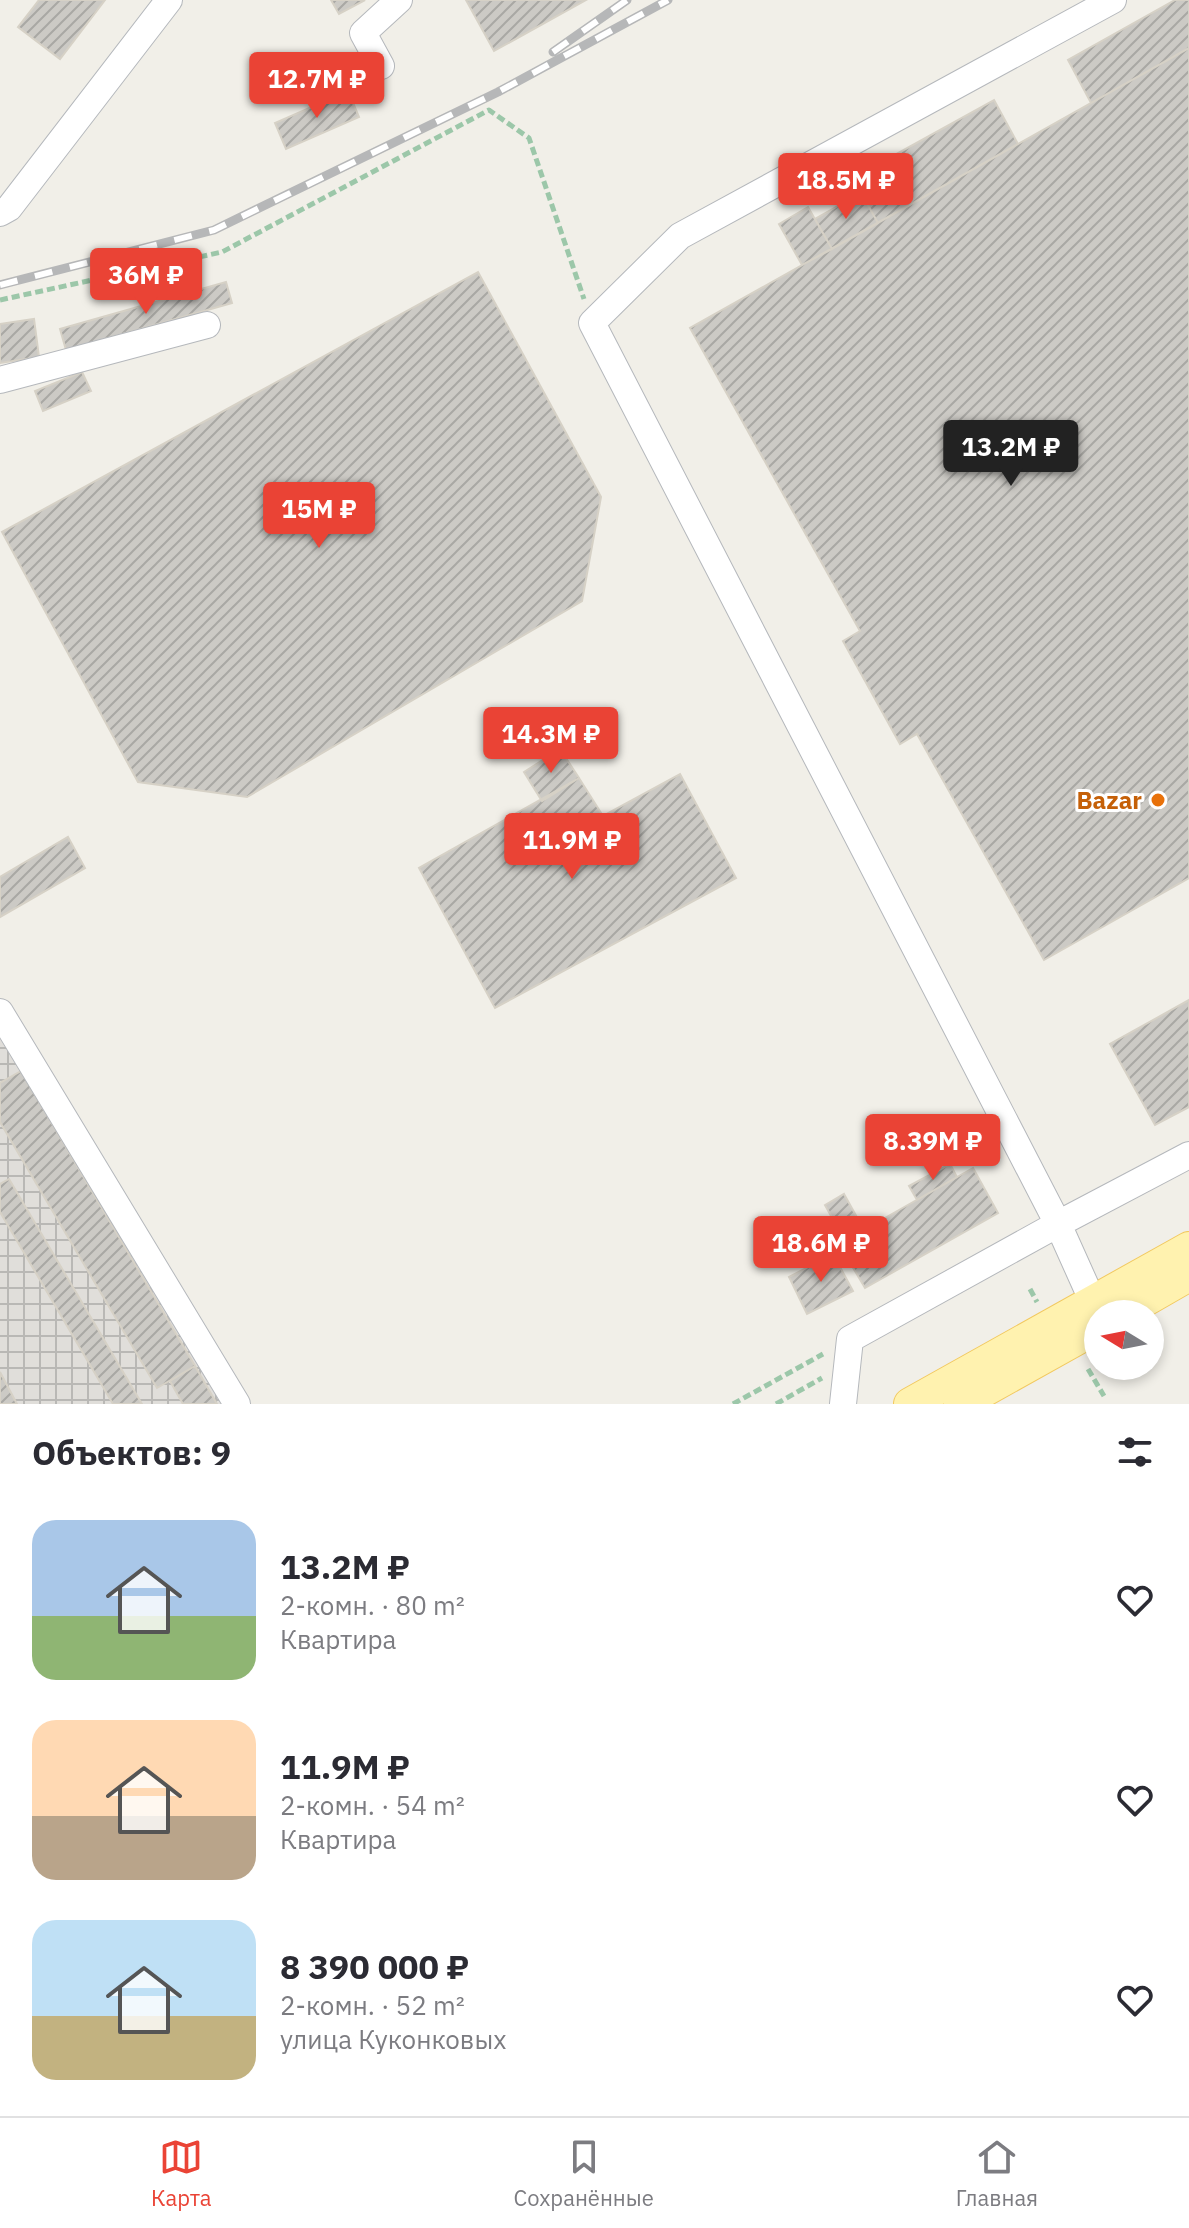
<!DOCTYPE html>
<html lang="ru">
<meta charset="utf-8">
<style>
:root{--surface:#fff;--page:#f2f2f3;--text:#2b2b33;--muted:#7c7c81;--line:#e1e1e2;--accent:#ea4335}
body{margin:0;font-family:"IBM Plex Sans",sans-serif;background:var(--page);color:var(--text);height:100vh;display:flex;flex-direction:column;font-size:30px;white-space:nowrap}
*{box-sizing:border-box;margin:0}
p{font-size:26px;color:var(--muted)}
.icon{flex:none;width:44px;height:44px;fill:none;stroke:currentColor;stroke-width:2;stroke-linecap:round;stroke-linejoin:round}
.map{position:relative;height:1404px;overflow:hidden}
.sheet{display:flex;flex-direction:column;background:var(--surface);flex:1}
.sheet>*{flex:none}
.needle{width:52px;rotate:280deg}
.fabs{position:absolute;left:1084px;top:1300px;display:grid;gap:16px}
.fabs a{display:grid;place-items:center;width:80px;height:80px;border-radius:50%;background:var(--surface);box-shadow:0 4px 12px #0003;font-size:40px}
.price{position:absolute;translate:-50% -68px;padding:0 18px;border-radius:8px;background:var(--accent);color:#fff;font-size:26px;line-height:52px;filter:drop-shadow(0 2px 4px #0008)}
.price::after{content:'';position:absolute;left:50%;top:48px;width:24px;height:18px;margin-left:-12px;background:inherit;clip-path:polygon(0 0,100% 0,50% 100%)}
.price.active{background:#222;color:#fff}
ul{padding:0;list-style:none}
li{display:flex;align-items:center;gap:24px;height:200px;padding:0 32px}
li span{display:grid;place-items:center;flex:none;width:224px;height:160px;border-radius:24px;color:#555}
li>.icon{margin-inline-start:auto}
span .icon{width:96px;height:96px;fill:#fffc;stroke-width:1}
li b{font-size:34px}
h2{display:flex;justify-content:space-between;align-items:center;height:96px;padding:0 32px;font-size:34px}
.dock{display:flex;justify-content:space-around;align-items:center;height:112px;border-top:2px solid var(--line);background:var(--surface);font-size:22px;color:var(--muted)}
.dock a{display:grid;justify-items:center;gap:4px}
.dock .active{color:var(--accent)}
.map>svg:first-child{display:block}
</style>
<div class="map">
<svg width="1189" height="1404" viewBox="0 0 1189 1404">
<defs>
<pattern id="industrial-grid" width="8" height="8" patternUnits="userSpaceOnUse" patternTransform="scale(2)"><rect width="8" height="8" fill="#e0deda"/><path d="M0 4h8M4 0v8" fill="none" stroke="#b9b8b5"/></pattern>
<pattern id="building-hatch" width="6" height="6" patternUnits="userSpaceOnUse" patternTransform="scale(2)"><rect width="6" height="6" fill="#cccac5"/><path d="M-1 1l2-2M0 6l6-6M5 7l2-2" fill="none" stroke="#a9a8a4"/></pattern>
</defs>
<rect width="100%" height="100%" fill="#f1efe8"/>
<path fill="url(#industrial-grid)" d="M0 1025 227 1404H0Z"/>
<path fill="url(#building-hatch)" stroke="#d6d1c6" stroke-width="2" d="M39 0H105L60 59 18 27Z
M331 0H365L339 14Z
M466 0H586L494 51Z
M1175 0H1189V48L1091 103 1068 60Z
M1189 48V878L1044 960 917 734 900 744 843 641 860 631 690 328Z
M348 91 359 117 286 149 275 123Z
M994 100 1018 144 878 223 853 178Z
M861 193 878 223 832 249 815 219Z
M808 207 832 249 802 265 779 224Z
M478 272 601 497 582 601 247 797 138 782 2 532Z
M226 282 232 303 66 350 60 329Z
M34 319 39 357 0 363V324Z
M82 372 91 391 43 411 35 391Z
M560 749 579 778 542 801 524 772Z
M680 774 736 878 495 1008 419 868 579 778 603 816Z
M68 837 85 868 0 917V877Z
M1189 1000V1107L1155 1125 1110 1044Z
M21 1071 195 1366 157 1388 0 1122V1083Z
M950 1164 957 1177 917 1200 909 1186Z
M973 1168 998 1213 865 1288 839 1244Z
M9 1179 142 1404H113L0 1212V1184Z
M844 1194 864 1230 845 1241 825 1205Z
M833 1254 853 1291 807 1314 789 1277Z
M195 1366 217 1404H183L170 1381Z
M0 1372 17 1404H0Z"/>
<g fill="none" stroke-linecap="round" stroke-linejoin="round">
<g stroke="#b5b8bc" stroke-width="28">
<path id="minor" d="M381 66 363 33 399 0
M0 213 9 208 169 0
M0 380 207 325
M0 1012 237 1404
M1093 1302 1058 1224 1189 1155
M843 1404 850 1339 1058 1224 592 323 680 236 1113 0"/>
</g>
<g stroke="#f2c960" stroke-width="34">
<path id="major" d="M1121 1314 1189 1275
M910 1404 1189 1248
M960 1404 1098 1327"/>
</g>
<path stroke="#9cc7a9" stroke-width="5" stroke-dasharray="8 4" stroke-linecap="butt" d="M0 300 222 252 489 110 529 138 584 299
M1030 1289 1037 1302
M1088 1369 1104 1396
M733 1404 823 1354
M776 1404 822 1378"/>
<use href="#minor" stroke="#fff" stroke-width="26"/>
<use href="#major" stroke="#fff2af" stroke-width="32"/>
<g stroke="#b6b7b8" stroke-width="9">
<path id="rail" d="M553 52 627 0
M0 285 214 230 498 92 668 0"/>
</g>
<use href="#rail" stroke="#fff" stroke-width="6" stroke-dasharray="18" stroke-linecap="butt"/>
</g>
<circle fill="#e8710a" stroke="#fff" stroke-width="3" cx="1158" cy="800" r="8"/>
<g text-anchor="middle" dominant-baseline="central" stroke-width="6" stroke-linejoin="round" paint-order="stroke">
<g font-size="24" font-weight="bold" fill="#c56008" stroke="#fff" text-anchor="end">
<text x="1142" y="800">Bazar</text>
</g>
</g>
</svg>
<div class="fabs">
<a><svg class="needle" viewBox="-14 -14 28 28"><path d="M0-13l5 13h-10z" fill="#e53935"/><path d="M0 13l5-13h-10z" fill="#7c7c81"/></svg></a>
</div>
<b class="price" style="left:317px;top:120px">12.7M ₽</b>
<b class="price" style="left:846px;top:221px">18.5M ₽</b>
<b class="price" style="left:146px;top:316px">36M ₽</b>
<b class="price active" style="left:1011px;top:488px">13.2M ₽</b>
<b class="price" style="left:319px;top:550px">15M ₽</b>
<b class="price" style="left:551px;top:775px">14.3M ₽</b>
<b class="price" style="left:572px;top:881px">11.9M ₽</b>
<b class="price" style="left:933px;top:1182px">8.39M ₽</b>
<b class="price" style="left:821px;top:1284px">18.6M ₽</b>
</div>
<section class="sheet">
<h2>Объектов: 9<svg class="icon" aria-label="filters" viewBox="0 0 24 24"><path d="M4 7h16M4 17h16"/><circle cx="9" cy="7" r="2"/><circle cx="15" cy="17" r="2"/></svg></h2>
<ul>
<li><span style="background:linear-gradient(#a9c7e8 60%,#8fb573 0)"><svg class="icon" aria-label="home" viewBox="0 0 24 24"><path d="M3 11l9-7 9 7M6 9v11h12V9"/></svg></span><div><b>13.2M ₽</b><p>2-комн. · 80 m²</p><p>Квартира</p></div><svg class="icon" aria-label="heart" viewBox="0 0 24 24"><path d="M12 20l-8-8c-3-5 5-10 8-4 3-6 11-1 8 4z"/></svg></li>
<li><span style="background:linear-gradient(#ffd9b3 60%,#b9a48a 0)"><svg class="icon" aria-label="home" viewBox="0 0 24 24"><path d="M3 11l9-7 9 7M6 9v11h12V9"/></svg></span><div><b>11.9M ₽</b><p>2-комн. · 54 m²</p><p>Квартира</p></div><svg class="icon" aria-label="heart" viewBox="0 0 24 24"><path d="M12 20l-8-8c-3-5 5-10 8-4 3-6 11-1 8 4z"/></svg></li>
<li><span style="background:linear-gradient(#bfe0f5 60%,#c2b280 0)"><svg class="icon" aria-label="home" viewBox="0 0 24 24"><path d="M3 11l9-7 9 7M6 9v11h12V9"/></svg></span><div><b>8 390 000 ₽</b><p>2-комн. · 52 m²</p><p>улица Куконковых</p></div><svg class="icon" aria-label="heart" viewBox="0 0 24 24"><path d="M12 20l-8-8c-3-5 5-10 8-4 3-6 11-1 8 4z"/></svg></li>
</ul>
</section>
<nav class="dock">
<a class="active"><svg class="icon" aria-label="map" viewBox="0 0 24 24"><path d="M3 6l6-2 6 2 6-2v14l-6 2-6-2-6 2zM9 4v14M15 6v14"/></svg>Карта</a>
<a><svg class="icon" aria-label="saved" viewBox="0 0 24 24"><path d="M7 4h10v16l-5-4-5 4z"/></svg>Сохранённые</a>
<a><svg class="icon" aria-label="home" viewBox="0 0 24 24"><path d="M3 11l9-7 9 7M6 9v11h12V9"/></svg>Главная</a>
</nav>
